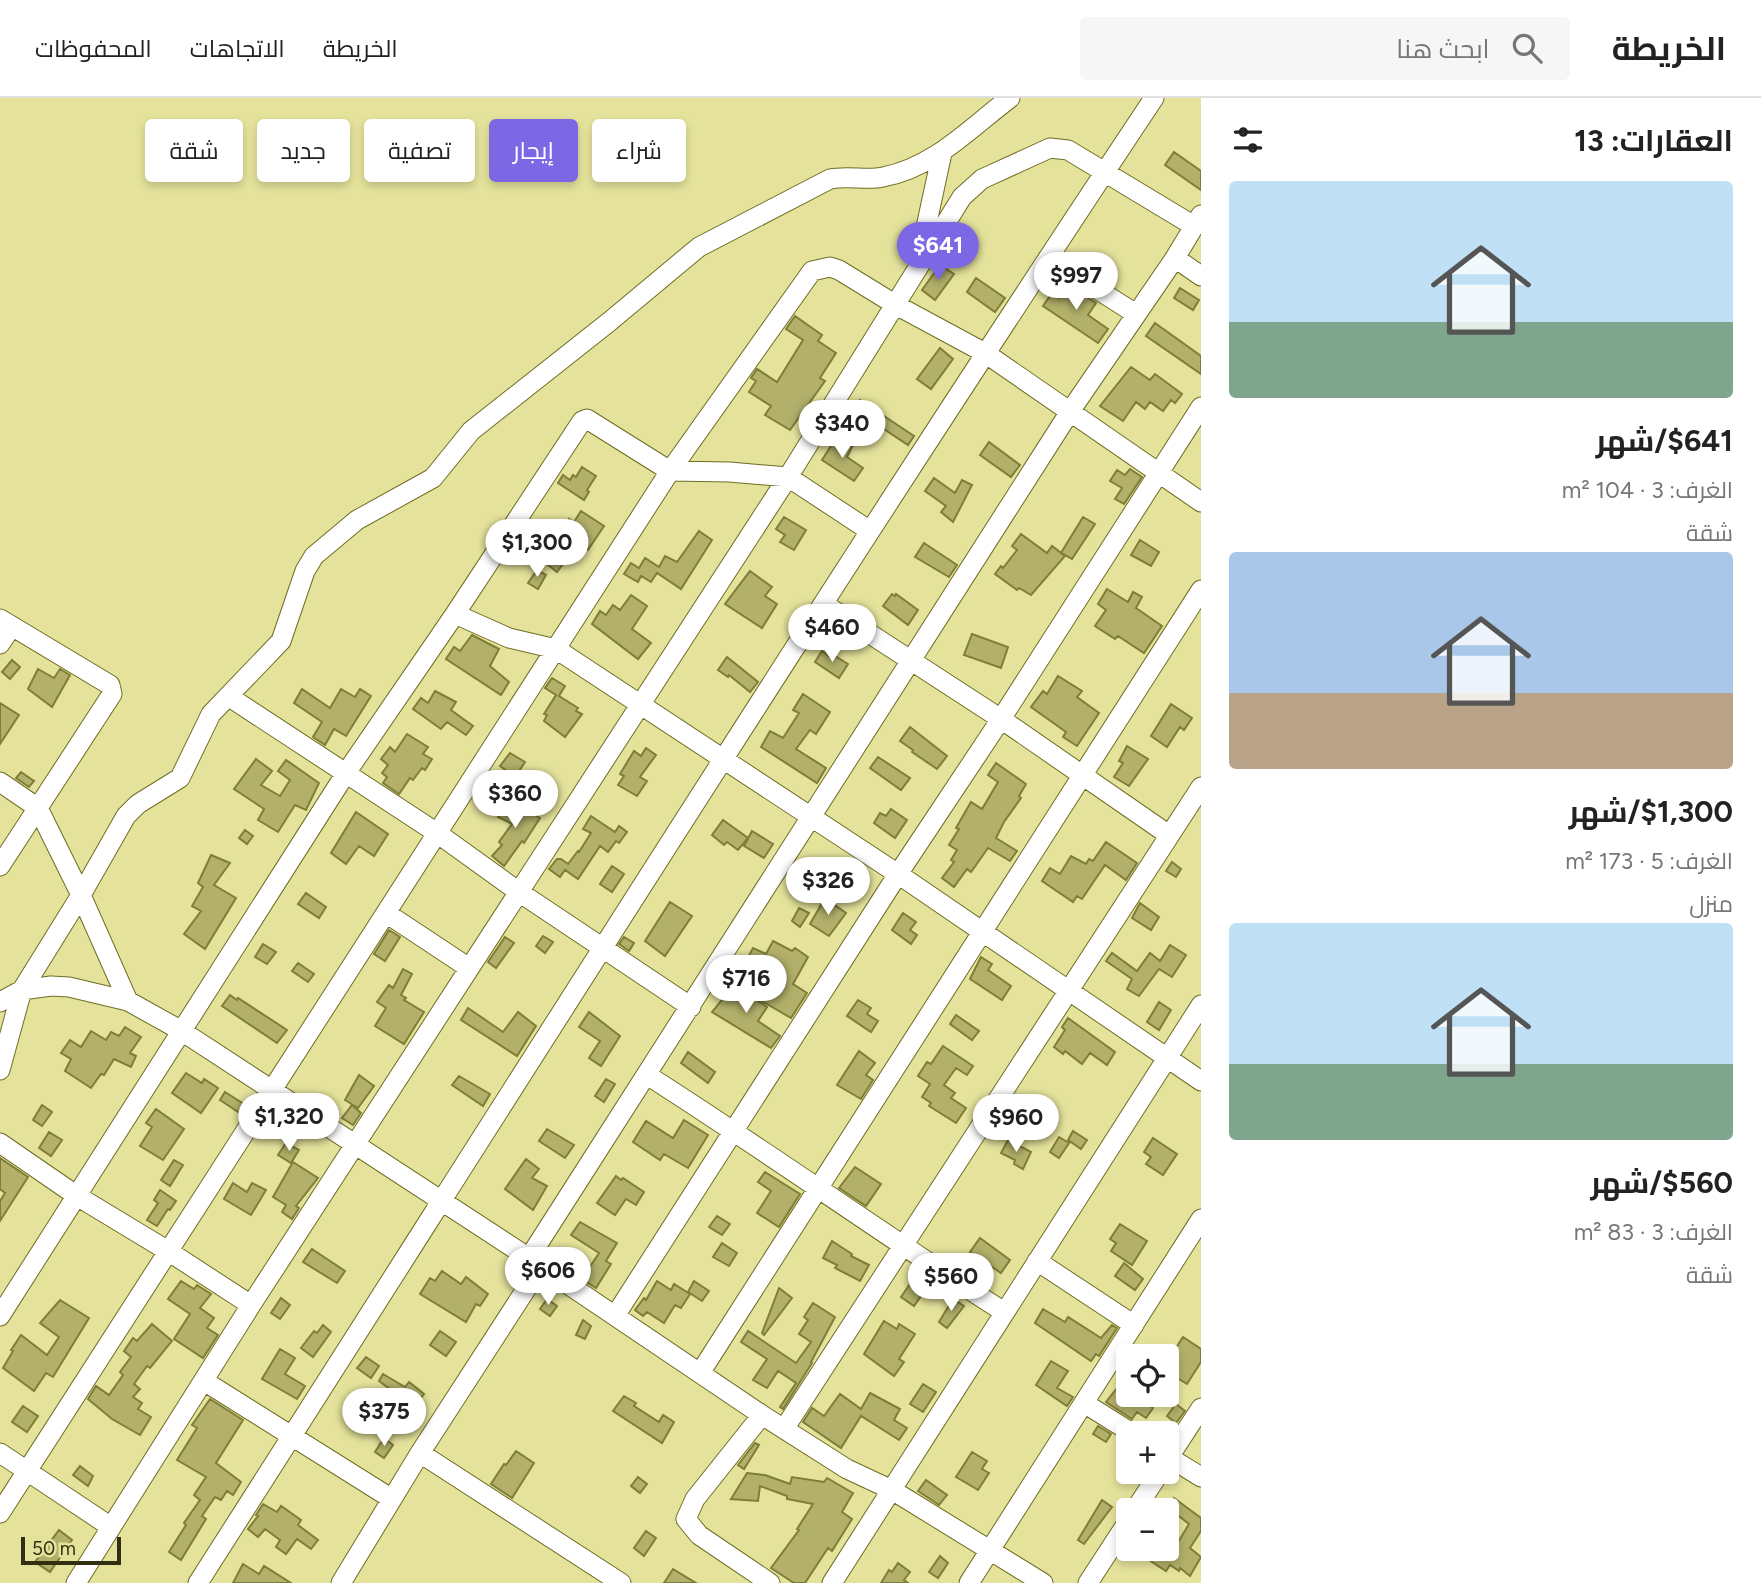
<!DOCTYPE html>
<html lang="ar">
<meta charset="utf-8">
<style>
:root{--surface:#fff;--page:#f6f6f6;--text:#222;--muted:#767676;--line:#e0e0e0;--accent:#7c68e4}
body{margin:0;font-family:Figtree,Cairo,sans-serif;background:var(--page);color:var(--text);direction:rtl;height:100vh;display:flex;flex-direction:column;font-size:26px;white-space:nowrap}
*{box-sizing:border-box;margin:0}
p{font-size:23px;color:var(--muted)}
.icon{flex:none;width:38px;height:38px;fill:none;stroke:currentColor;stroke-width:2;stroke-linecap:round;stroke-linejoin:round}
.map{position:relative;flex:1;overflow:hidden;direction:ltr}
.side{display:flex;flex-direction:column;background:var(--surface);width:560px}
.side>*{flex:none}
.hud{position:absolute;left:21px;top:21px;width:665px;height:63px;direction:rtl;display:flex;gap:14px}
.tools{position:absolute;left:1116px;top:1246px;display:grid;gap:14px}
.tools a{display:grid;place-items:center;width:63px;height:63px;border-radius:7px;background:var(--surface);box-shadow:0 4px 10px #0003;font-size:35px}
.scale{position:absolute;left:21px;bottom:18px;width:100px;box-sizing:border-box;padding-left:7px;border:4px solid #302f11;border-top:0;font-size:19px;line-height:24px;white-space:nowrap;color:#302f11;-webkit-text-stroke:5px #e5e39b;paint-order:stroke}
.price{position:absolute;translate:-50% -60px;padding:0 16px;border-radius:24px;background:#fff;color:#222;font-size:23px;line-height:46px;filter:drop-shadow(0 2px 4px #0008)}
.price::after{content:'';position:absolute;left:50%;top:42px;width:21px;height:16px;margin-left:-10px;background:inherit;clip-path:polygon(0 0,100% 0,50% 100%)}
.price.active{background:var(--accent);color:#fff}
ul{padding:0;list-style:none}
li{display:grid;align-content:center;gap:14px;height:371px;padding:0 28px}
li span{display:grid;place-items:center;height:217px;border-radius:7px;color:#555}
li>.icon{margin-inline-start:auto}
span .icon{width:126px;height:126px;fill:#fffc;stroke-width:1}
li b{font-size:30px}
h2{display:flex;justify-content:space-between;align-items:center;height:84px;padding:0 28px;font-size:30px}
.tag{padding:0 24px;border-radius:7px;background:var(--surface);box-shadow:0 4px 10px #0003;font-size:24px;line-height:63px}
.tag.active{background:var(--accent);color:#fff}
header{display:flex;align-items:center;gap:42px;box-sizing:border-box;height:98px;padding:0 35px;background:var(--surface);border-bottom:2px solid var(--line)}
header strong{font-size:33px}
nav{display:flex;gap:38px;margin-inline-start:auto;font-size:24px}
.search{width:490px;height:63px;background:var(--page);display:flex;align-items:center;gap:18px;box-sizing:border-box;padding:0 24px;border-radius:7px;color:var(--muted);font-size:26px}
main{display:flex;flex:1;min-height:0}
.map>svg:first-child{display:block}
</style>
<header>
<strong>الخريطة</strong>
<div class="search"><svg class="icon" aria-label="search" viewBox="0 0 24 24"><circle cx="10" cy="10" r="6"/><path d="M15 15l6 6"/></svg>ابحث هنا</div>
<nav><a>الخريطة</a><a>الاتجاهات</a><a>المحفوظات</a></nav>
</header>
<main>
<section class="side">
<h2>العقارات: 13<svg class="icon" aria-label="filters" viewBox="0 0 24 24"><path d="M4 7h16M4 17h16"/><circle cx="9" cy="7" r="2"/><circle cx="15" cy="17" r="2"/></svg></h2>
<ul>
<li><span style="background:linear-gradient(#bfe0f5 65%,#7fa58c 0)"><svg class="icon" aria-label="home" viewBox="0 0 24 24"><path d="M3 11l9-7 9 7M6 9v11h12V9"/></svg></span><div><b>$641/شهر</b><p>الغرف: 3 · 104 m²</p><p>شقة</p></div></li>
<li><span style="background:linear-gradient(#a9c7e8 65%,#b9a48a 0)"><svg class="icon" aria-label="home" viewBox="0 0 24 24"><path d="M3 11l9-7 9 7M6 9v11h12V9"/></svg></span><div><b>$1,300/شهر</b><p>الغرف: 5 · 173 m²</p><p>منزل</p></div></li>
<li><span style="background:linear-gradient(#bfe0f5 65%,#7fa58c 0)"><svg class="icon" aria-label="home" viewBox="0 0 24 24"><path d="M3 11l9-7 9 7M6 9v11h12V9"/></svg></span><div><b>$560/شهر</b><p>الغرف: 3 · 83 m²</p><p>شقة</p></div></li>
</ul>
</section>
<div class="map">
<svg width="1201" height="1485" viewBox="0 0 1201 1485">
<rect width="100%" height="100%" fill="#e5e39b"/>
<path fill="#b2b06a" stroke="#807d37" stroke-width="2" d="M1174 54 1201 73V92L1165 67Z
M940 167 954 176 935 202 922 192Z
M976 180 1005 200 995 214 967 194Z
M1068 187 1096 205 1088 217 1108 231 1098 245 1043 208 1052 195 1059 200Z
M1180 190 1199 202 1193 212 1174 200Z
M795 218 822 237 818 243 836 255 820 280 825 283 790 332 765 317 771 308 749 294 756 283 751 280 757 271 777 284 803 242 786 231Z
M1155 225 1201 258V276L1146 238Z
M940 250 953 261 931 291 917 281Z
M1131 269 1150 282 1155 276 1182 296 1175 305 1171 302 1163 313 1150 304 1145 311 1136 304 1123 323 1100 308Z
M860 302 914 338 908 347 854 311Z
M836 340 852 349 847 359 863 370 854 383 822 362Z
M989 344 1020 367 1011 379 980 357Z
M582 369 596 378 587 392 589 394 584 402 558 385 563 377 570 382 573 377 576 379Z
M1130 371 1142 379 1124 406 1115 401 1122 390 1110 383 1117 372 1125 377Z
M934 380 955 395 962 382 972 387 953 424 941 414 946 408 925 393Z
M581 413 604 428 588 452 561 435 569 421 574 424Z
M784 419 806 432 794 452 780 444 785 437 776 431Z
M1083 419 1095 426 1072 461 1061 455Z
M699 433 712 442 681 491 657 475 651 484 641 478 638 484 624 476 631 465 639 470 645 460 659 469 665 458 677 464Z
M1021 436 1047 455 1052 448 1065 458 1031 497 1019 490 1017 492 995 476 1001 468 1003 470 1017 452 1012 448Z
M1140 442 1159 454 1151 468 1131 457Z
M924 445 957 467 949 479 915 459Z
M554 456 565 463 557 474 547 466Z
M537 472 546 477 538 491 528 485Z
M750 473 772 489 765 498 777 506 762 530 725 506Z
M1107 491 1128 504 1133 494 1142 499 1136 510 1162 528 1144 555 1118 538 1115 541 1095 528 1106 512 1098 506Z
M892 496 895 498 896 496 918 512 908 527 883 508Z
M631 497 647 508 632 531 651 545 638 561 592 526 600 513 606 517 613 507 620 512Z
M972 536 1008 549 1001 570 964 557Z
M472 537 499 551 490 568 509 584 501 597 446 561 454 549 460 553Z
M822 553 830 559 832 556 848 566 839 580 815 564Z
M727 559 758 584 750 594 729 577 728 579 718 572Z
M12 562 20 569 10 581 2 574Z
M38 571 54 580 60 571 70 577 52 609 28 591Z
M1058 578 1082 593 1077 599 1099 615 1077 648 1063 639 1066 634 1031 609 1043 593 1047 596Z
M552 580 565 588 559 598 578 610 576 613 582 616 565 639 544 623 547 617 544 616 556 597 545 590Z
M302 591 330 610 341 591 355 599 360 591 371 598 346 638 334 631 325 647 313 639 322 624 294 605Z
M435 593 456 604 451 612 473 628 466 637 447 624 441 631 413 611 421 600 428 605Z
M803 596 830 614 816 636 810 632 796 651 826 670 817 685 761 649 770 633 783 640 799 615 793 612Z
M0 605 19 617 0 646Z
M1171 606 1192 620 1184 632 1180 629 1167 649 1151 638Z
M910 629 947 658 937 671 912 654 913 652 900 643Z
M407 636 428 649 423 656 432 661 425 672 422 670 413 682 410 680 399 696 383 685 387 679 382 675 388 667 381 661 390 649 395 654Z
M1127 648 1148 661 1129 688 1114 679 1123 665 1119 663Z
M646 650 656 657 640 679 647 683 637 698 618 687 624 678 620 676 634 653 641 658Z
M510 655 525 664 515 679 500 668Z
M878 659 910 680 901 692 870 670Z
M256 661 272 673 261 687 280 698 290 682 278 673 286 662 319 685 306 712 295 707 278 734 258 722 264 711 234 691Z
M996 665 1026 686 1019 698 1021 700 1004 724 996 740 1017 753 1010 763 988 750 971 774 967 771 954 789 942 780 954 764 951 762 957 752 949 747 959 731 956 730 971 704 982 711 998 684 988 677Z
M21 674 34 683 29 689 16 680Z
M508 700 540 720 524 745 522 743 504 768 492 758 502 747 499 744 512 726 498 719Z
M891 711 907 722 895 740 874 725 880 715 886 718Z
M356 714 388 736 374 758 359 748 346 766 331 755Z
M591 718 615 734 619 728 627 734 619 745 616 743 608 754 600 748 578 781 565 772 560 779 549 771 557 761H561L568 766 578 753 579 754 591 735 583 731Z
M723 722 748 740 738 752 727 744 724 747 712 737Z
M245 732 253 738 247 746 239 740Z
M752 733 773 746 764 760 744 748Z
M1106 744 1137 765 1126 782 1105 767 1082 801 1077 798 1073 804 1042 783 1050 770 1060 776 1071 758 1086 766 1089 761 1093 763Z
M211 757 230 765 214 787 236 800 205 851 184 836 201 813 192 808 203 789 198 785Z
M1172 764 1181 771 1176 779 1166 773Z
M612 768 624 776 612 794 600 786Z
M306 795 326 809 319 820 298 806Z
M825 800 846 815 829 838 810 826Z
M670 804 692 818 665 858 645 843Z
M1140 805 1159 819 1151 832 1132 820Z
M799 810 809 815 800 829 792 823Z
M903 815 916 824 910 832 917 837 911 846 892 832Z
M389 832 400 839 385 863 374 856Z
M543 838 553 844 545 855 536 848Z
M505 839 514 845 496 870 488 864Z
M624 839 634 845 629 853 619 846Z
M773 843 792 853 795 850 808 859 793 886 807 895 791 920 762 903 773 882 768 879 769 877 745 865 753 850 766 856Z
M263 846 276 854 267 866 255 859Z
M1170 847 1186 857 1172 879 1159 871 1139 898 1127 891 1132 881 1106 863 1112 855 1137 873 1150 855 1160 863Z
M981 859 992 866 988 872 1011 888 1002 902 970 881Z
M298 865 314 876 308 884 292 873Z
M403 871 412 876 401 897 406 900 404 902 424 914 404 946 375 928 386 910 377 904 389 887 393 890Z
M734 887 767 909 758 923 780 938 771 950 712 914Z
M230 897 237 902 238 900 287 932 277 945 222 908Z
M858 902 871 910 867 916 878 923 871 934 847 918Z
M1159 904 1171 912 1159 932 1147 924Z
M468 910 503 934 518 914 536 928 517 958 461 922Z
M589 914 620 938 601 968 589 960 600 943 579 929Z
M956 917 979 933 972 942 950 926Z
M1068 920 1115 954 1107 967 1090 955 1082 966 1065 953 1063 956 1054 949 1065 932 1062 929Z
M125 929 141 939 130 955 136 958 131 969 114 961 104 977 101 976 91 990 65 973 71 961 61 955 70 942 81 949 91 933 106 942 111 934 119 938Z
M943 948 973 968 967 977 956 970 944 987 955 995 951 1000 966 1010 956 1025 929 1008 931 1005 922 999 930 986 918 978 927 964 931 966Z
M859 953 875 965 866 977 873 982 861 1001 837 987Z
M688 954 715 974 708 985 681 965Z
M186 975 202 985 204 981 218 990 201 1015 172 995Z
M359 977 374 988 358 1010 345 1002Z
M459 978 490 996 483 1008 452 987Z
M606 981 615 986 604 1004 595 998Z
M225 994 247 1008 241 1016 220 1002Z
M42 1007 52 1014 42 1028 33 1022Z
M352 1007 361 1015 353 1027 342 1020Z
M156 1011 184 1031 163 1062 140 1048 152 1029 146 1025Z
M684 1022 708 1037 688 1070 664 1056 660 1062 633 1044 646 1023 673 1040Z
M547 1031 574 1047 565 1060 539 1043Z
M1073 1033 1087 1042 1081 1051 1068 1042Z
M49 1034 62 1042 51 1058 39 1050Z
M1059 1039 1069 1045 1059 1060 1050 1054Z
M1153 1040 1177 1056 1163 1077 1146 1066 1151 1059 1144 1054Z
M1008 1042 1031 1054 1023 1071 1014 1066 1015 1062 1001 1055Z
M286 1045 299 1052 291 1065 278 1057Z
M0 1060 28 1079 0 1123V1103L5 1095 0 1091Z
M526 1061 539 1071 532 1080 547 1088 533 1112 505 1091Z
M174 1062 183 1067 170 1088 161 1082Z
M293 1064 318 1080 296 1108 299 1110 292 1121 282 1114 286 1107 273 1099Z
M855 1069 881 1086 866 1108 839 1090Z
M765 1074 800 1096 779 1129 757 1115 771 1093 758 1084Z
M616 1078 621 1082 623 1080 644 1094 636 1107 626 1101 615 1117 597 1105Z
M233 1085 247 1094 252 1085 266 1092 251 1117 224 1101Z
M160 1092 176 1103 170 1112 168 1111 157 1128 147 1122 158 1105 154 1102Z
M717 1118 730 1126 722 1137 709 1129Z
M580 1124 617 1145 606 1163 611 1166 596 1190 582 1181 599 1155 571 1137Z
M1120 1126 1147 1143 1132 1167 1111 1153 1116 1145 1110 1141Z
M980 1140 1010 1162 1001 1175 970 1154Z
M832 1143 852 1156 851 1158 869 1167 860 1183 835 1170 837 1167 823 1160Z
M722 1145 737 1155 729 1168 713 1159Z
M312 1151 345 1173 337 1185 303 1164Z
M1124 1165 1143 1181 1135 1192 1115 1178Z
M442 1173 461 1186 466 1179 488 1196 480 1208 476 1206 466 1224 420 1196 430 1180 435 1183Z
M915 1179 928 1188 914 1208 901 1199Z
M181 1183 194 1191 197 1187 211 1196 200 1210 214 1220 207 1230 218 1237 203 1260 174 1241 190 1216 168 1201Z
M657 1183 671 1192 674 1186 690 1196 681 1210 675 1207 664 1225 647 1214 643 1218 635 1212 644 1200 646 1202Z
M694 1183 709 1193 702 1203 688 1194Z
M779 1190 792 1200 764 1237 762 1235Z
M281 1200 290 1207 280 1221 271 1215Z
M547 1201 557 1208 550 1218 540 1211Z
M953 1201 964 1208 947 1230 939 1224Z
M60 1202 89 1220 53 1279 46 1275 34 1293 3 1270 13 1253 11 1252 21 1237 47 1257 59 1239 40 1225Z
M813 1205 835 1219 811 1264 812 1265 783 1311 780 1309 796 1285 778 1273 767 1290 753 1282 767 1261 741 1244 748 1233 796 1265 811 1244 799 1236 808 1222 804 1219Z
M1043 1211 1065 1224 1068 1219 1101 1240 1112 1227 1117 1230 1099 1258 1096 1256 1091 1263 1035 1225Z
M583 1222 591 1228 585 1241 576 1237Z
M884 1223 897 1231 899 1226 915 1236 899 1261 904 1264 894 1278 864 1256Z
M152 1226 172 1243 150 1270 147 1268 134 1286 140 1291 133 1299 142 1305 138 1311 151 1319 140 1337 112 1321 88 1301 96 1288 109 1297 123 1277 120 1274 131 1259 124 1253 133 1240 137 1243Z
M323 1227 331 1234 313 1259 301 1250 314 1233 317 1235Z
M440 1233 456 1244 446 1258 430 1247Z
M1183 1239 1201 1251V1264L1187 1286 1167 1274 1178 1255 1174 1253Z
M280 1251 295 1260 285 1276 305 1288 297 1301 262 1281Z
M366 1259 379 1268 371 1280 357 1270Z
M1051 1263 1068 1273 1057 1290 1073 1299 1067 1308 1036 1287Z
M1129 1275V1297H1145L1141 1303 1153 1310 1146 1320 1137 1314 1132 1321 1106 1304Z
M383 1276 405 1289 409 1284 424 1296 414 1309 379 1283Z
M923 1286 936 1294 923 1314 910 1306Z
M870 1295 900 1311 894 1322 907 1330 899 1342 861 1318 841 1350 803 1324 812 1310 824 1318 840 1296 861 1311Z
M624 1298 636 1305 634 1308 659 1324 663 1317 674 1324 662 1345 613 1313Z
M210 1301 243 1322 216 1365 241 1384 233 1397 227 1393 221 1402 215 1399 202 1418 206 1421 181 1462 169 1454 186 1427 184 1425 200 1402 194 1397 206 1379 177 1362 197 1330 192 1327Z
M1176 1306 1185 1313 1176 1325 1167 1318Z
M23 1308 38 1318 27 1334 12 1324Z
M1098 1328 1111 1336 1106 1344 1093 1336Z
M384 1340 393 1347 384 1360 375 1354Z
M755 1345 759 1347 744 1371 738 1367Z
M516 1353 534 1365 512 1400 491 1386 504 1366 506 1367Z
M972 1354 987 1363 982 1371 989 1375 978 1392 956 1379Z
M80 1368 93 1378 88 1388 73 1377Z
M747 1375 765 1377 790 1386 792 1379 824 1384 827 1380 853 1395 842 1414 852 1421 832 1453 828 1450 805 1485H794L771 1470 799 1432 797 1431 813 1406 787 1401V1398L760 1388 758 1403 731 1401Z
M638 1379 647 1386 640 1395 631 1388Z
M926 1382 947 1397 939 1407 918 1393Z
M1174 1400 1201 1420V1433L1190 1450 1201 1459 1190 1478 1180 1470 1179 1473 1170 1467 1166 1473 1146 1460 1152 1451H1174L1189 1426 1167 1409Z
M1102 1402 1112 1409 1084 1446 1078 1442Z
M263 1406 277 1414 281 1408 301 1422 298 1427 318 1442 311 1451 297 1441 286 1456 276 1449 280 1442 265 1431 258 1439 248 1431 258 1418 256 1417Z
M59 1432 72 1442 50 1474 35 1464Z
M646 1433 656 1440 644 1458 634 1450Z
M940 1458 948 1465 938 1480 929 1474Z
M898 1465 910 1474 904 1482 908 1485H881L889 1472 892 1474Z
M243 1466 259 1476 264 1468 291 1485H233Z
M673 1471 696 1485H664Z"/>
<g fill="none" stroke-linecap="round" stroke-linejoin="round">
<g stroke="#6f6c24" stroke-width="21">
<path id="minor" d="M920 157 942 55
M1048 160 1136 216
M1175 160 1201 178
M824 506 1001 621 1169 737
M455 516 509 540 556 551 898 776 1201 983
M0 521 110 587 112 596 0 768
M0 546 12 528
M228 598 437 735 519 794 691 909
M0 684 38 710 81 797 128 903
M386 815 469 870
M0 904 22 892 51 888 69 889 128 903 180 932 529 1160 762 1317 847 1371 892 1392 1043 1485
M0 972 22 892 81 797 126 718 138 706 180 680 211 616 281 543 305 473 314 458 357 422 433 380 471 333 609 224 699 149 830 81C849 77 866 83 883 79 935 69 970 30 1010 0
M647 977C768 1054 884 1137 1004 1214
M0 1045 77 1098 168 1153 251 1207
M529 1160 1071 312 1175 160 1201 117
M1037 1163 1134 1227
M0 1218 346 675 455 516 582 323 587 321 670 373 729 374 788 379 870 433
M615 1218 898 776 1001 621 1201 309
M700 1275 1201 492
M204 1283 392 1401
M1084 1305 1132 1335
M762 1317 695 1401 686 1421 699 1437 770 1485
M784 1331 1201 689
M0 1355 111 1429
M420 1355 621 1485
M1167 1358 1201 1379
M1167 1362 1201 1310
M1135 1412 1160 1374
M0 1415 670 373 812 173 830 169 839 172 896 207 985 255 1201 404
M76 1485 251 1207 788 379 962 99 982 81 1050 50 1068 52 1194 128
M198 1485C515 989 828 490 1154 0
M341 1485 420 1355 541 1168
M832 1485 1201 907
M969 1485 1201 1121
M1088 1485 1129 1422"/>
</g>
<use href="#minor" stroke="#fff" stroke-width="19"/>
</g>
</svg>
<div class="tools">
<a><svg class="icon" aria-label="locate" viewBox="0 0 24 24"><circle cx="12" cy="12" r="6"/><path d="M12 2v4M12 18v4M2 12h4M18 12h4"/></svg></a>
<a>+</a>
<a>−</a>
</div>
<div class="scale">50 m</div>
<b class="price active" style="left:938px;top:184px">$641</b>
<b class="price" style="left:1076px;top:214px">$997</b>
<b class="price" style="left:842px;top:362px">$340</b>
<b class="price" style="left:537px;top:481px">$1,300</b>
<b class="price" style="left:832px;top:566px">$460</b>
<b class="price" style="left:515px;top:732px">$360</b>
<b class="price" style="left:828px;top:819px">$326</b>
<b class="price" style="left:746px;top:917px">$716</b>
<b class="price" style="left:289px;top:1055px">$1,320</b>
<b class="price" style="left:1016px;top:1056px">$960</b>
<b class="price" style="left:548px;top:1209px">$606</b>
<b class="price" style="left:951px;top:1215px">$560</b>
<b class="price" style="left:384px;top:1350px">$375</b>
<div class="hud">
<a class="tag">شراء</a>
<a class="tag active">إيجار</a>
<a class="tag">تصفية</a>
<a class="tag">جديد</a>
<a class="tag">شقة</a>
</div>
</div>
</main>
